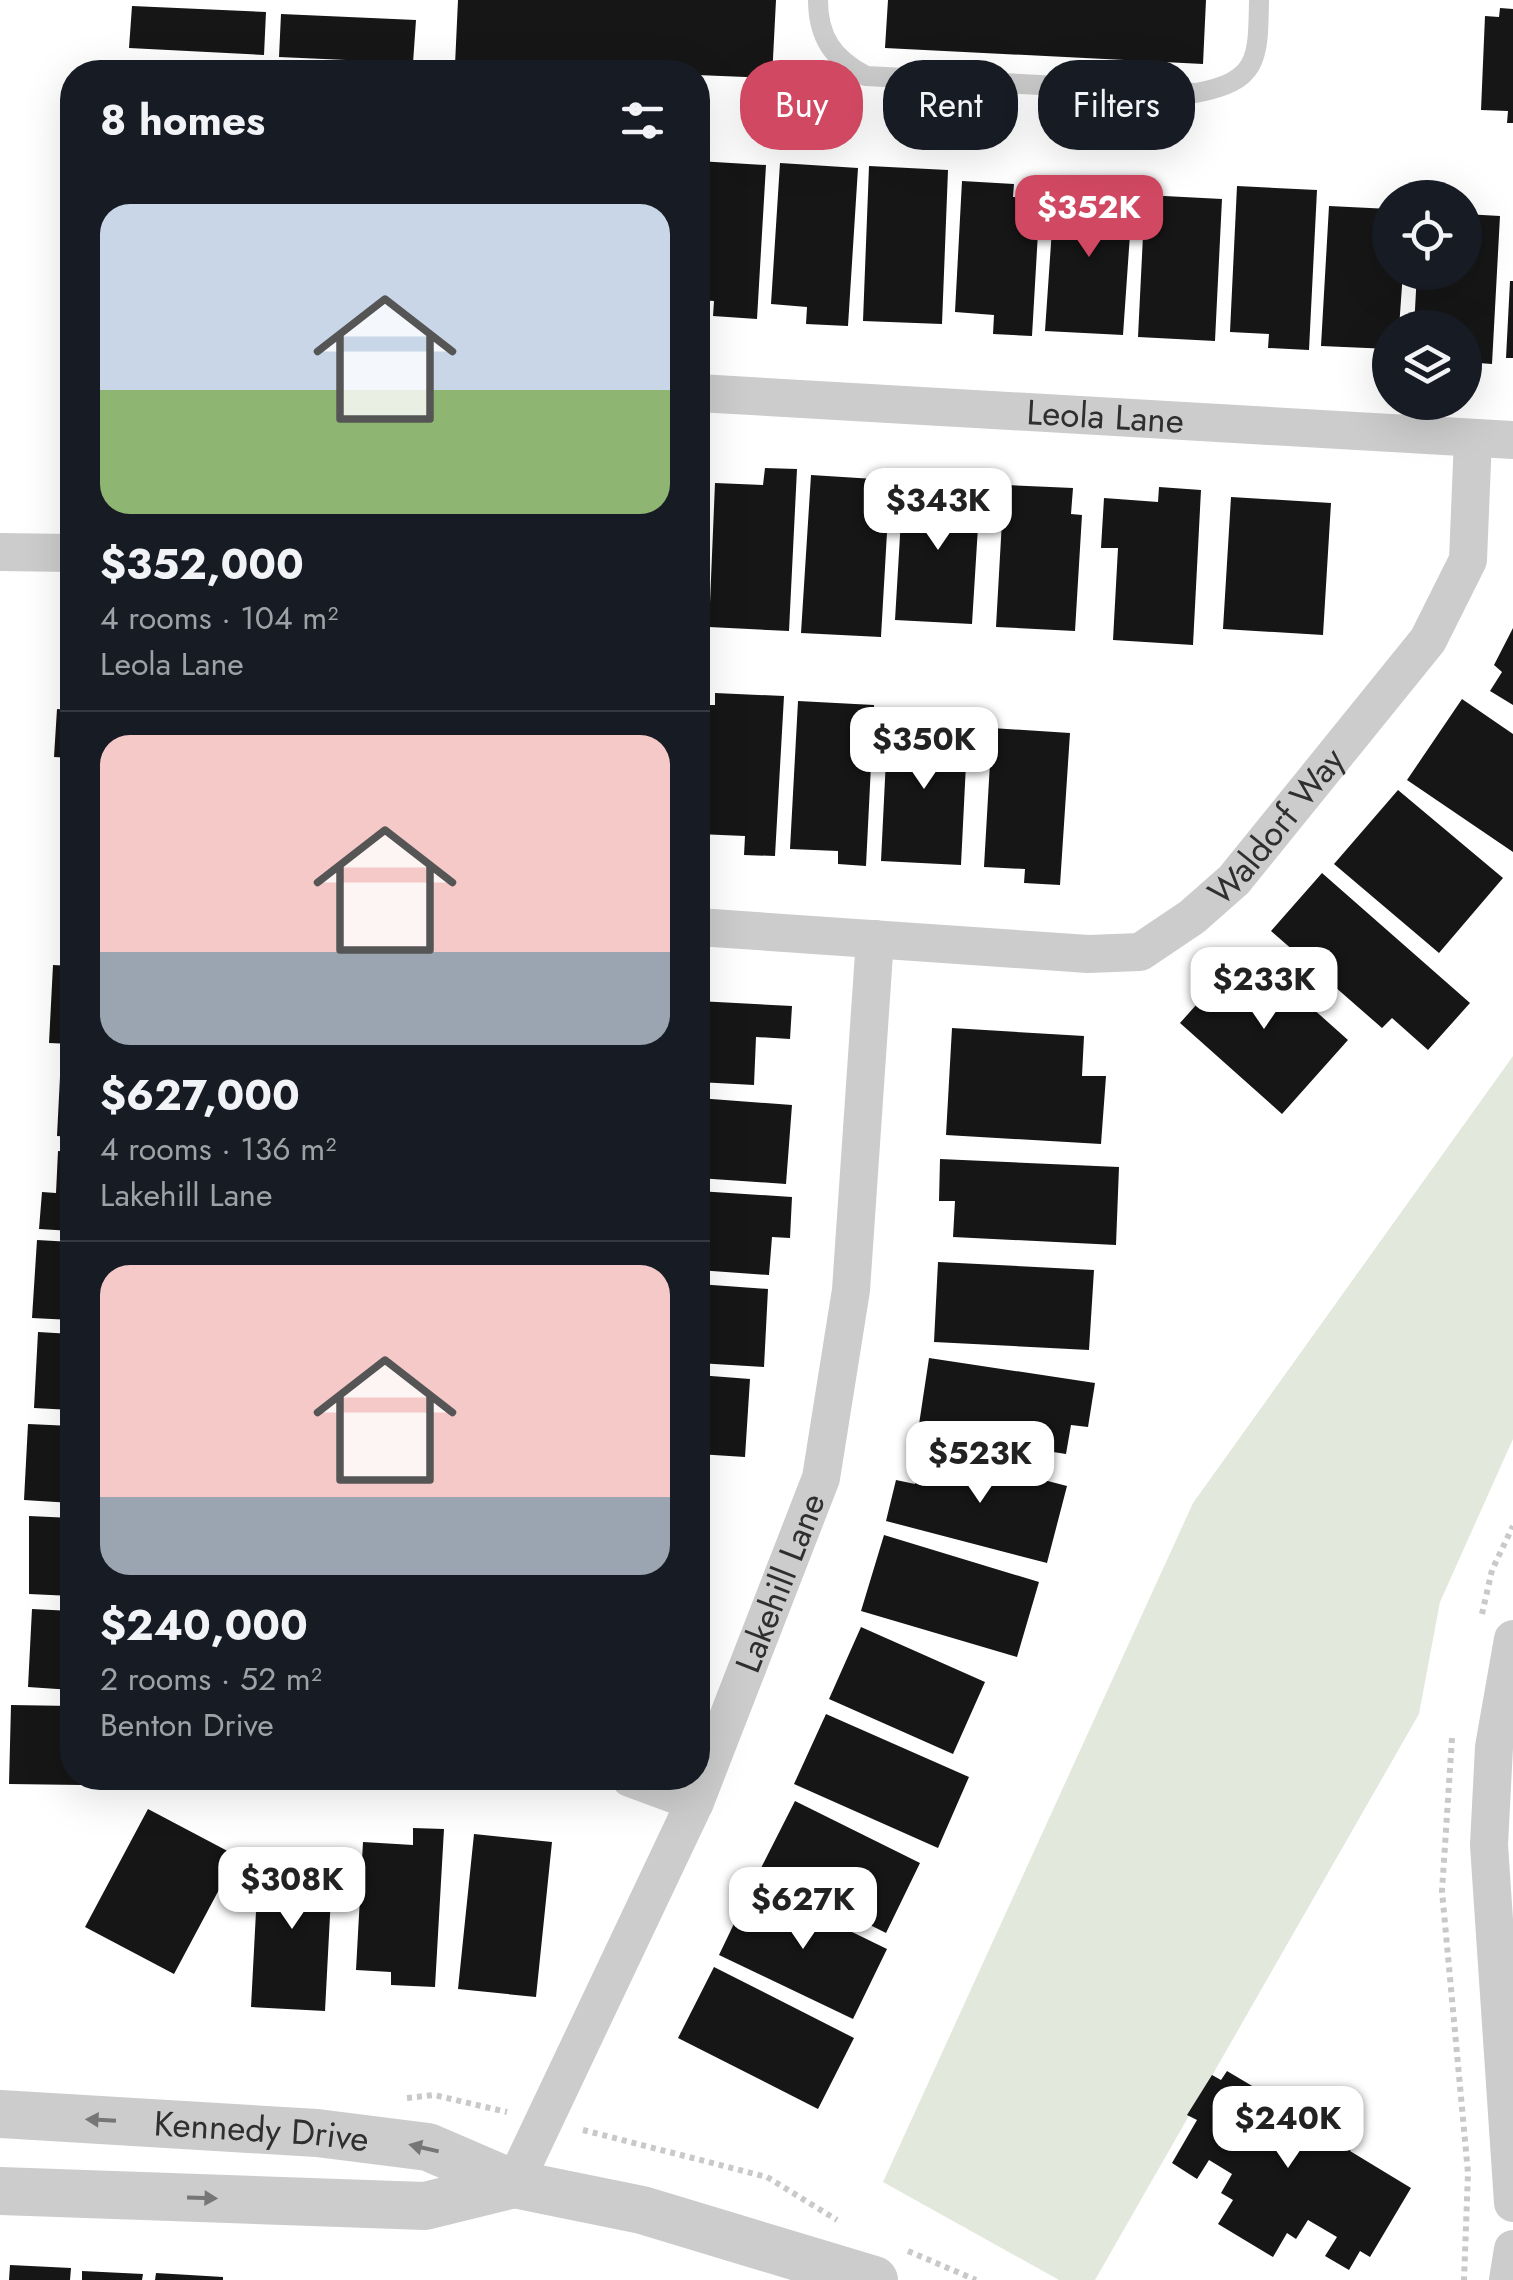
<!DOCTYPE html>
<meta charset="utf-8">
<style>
:root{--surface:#171b24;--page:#20242c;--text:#f1f3f6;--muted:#9ea1a6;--line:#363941;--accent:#d04861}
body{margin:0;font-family:Jost,sans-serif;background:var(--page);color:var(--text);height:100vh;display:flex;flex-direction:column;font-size:38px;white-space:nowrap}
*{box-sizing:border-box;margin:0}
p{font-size:32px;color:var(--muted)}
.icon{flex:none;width:55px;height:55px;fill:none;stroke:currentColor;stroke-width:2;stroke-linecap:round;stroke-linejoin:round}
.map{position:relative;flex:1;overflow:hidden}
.side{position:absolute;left:60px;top:60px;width:650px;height:1730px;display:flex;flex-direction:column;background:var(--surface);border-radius:40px;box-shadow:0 10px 40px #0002}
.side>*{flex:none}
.hud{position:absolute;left:740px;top:60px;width:622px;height:90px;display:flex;gap:20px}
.fabs{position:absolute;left:1372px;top:180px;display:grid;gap:20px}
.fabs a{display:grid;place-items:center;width:110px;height:110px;border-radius:50%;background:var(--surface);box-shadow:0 10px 40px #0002;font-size:50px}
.price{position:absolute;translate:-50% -85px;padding:0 22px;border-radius:20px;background:#fff;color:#222;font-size:32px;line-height:65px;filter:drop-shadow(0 2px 5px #0008)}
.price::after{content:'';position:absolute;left:50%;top:60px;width:30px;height:22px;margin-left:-15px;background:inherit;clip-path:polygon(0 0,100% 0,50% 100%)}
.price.on{background:var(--accent);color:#fff}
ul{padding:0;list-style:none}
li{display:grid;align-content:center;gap:20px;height:530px;padding:0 40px}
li+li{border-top:2px solid var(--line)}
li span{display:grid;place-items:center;height:310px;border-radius:30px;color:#555}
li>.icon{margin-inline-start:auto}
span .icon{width:180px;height:180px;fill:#fffc;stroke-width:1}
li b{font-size:42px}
h2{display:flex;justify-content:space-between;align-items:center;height:120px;padding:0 40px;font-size:42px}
.tag{padding:0 35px;border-radius:40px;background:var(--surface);box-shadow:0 10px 40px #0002;font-size:35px;line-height:90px}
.tag.on{background:var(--accent);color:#fff}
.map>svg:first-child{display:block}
</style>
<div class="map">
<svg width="1513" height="2280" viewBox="0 0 1513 2280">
<rect width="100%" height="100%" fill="#fff"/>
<path fill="#e3e8dc" d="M1513 1056V1439L1440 1602 1419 1714 1095 2280H1059L883 2182 1193 1503Z"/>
<path fill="#161616" d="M458 0H776L772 78 455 65Z
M888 0H1206L1203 64 885 48Z
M132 6 266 12 264 55 129 48Z
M1500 8 1513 9V123H1507L1508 111 1481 110 1485 16 1499 17Z
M281 14 416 20 413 63 279 57Z
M698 161 766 165 757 319 713 316 714 301 698 300Z
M780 163 858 168 848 326 806 324 807 307 771 304Z
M869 166 948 170 942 324 863 321Z
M962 181 1014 184 1013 197 1040 198 1032 336 993 334 994 315 955 312Z
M1055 185 1133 191 1123 335 1045 331Z
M1237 186 1317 190 1309 350 1268 348 1269 334 1230 332Z
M1145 195 1222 199 1215 341 1138 337Z
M1329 206 1390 209V272H1403L1399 328H1390V349L1321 346Z
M1465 214 1500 216 1492 364 1465 362V328H1414L1417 272H1465Z
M1510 281H1513V358H1506Z
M765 468 797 469 789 631 709 627 715 483 763 485Z
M698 470H702L701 539H698Z
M811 475 890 480 881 637 801 633Z
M956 476 981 478 972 624 895 620 903 485 955 488Z
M1004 485 1073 488 1071 514 1082 515 1075 631 996 627Z
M1159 487 1201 490 1193 645 1113 640 1118 548H1101L1104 498 1158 502Z
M1231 497 1331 503 1323 635 1223 629Z
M1513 628V705L1490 691 1502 672 1494 665Z
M69 673 72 758 54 757 57 709 67 710Z
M715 693 784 696 775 856 744 855 745 836 698 834 704 705H715Z
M1462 699 1513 734V852L1407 780Z
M798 701 874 705 866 866 838 864V851L790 849Z
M888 718 968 723 961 865 881 861Z
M992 728 1070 733 1060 885 1024 883 1025 869 984 867Z
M1398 790 1503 878 1439 953 1334 864Z
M1322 873 1470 1003 1428 1050 1392 1018 1382 1028 1271 931Z
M1246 949 1348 1040 1282 1114 1180 1023Z
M53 965 72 966V1044L49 1043Z
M698 1001 792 1006 790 1039 756 1037 754 1085 698 1082Z
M952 1028 1084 1036 1082 1076H1106L1101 1144 946 1135Z
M61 1057 72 1058V1137L57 1136Z
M698 1098 792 1105 786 1184 698 1178Z
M58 1151 72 1152V1231L39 1229 42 1192 56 1193Z
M940 1159 1119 1167 1116 1245 953 1237 955 1201H939Z
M698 1191 792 1197 790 1238 772 1237 769 1275 698 1270Z
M37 1240 72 1242V1320L32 1318Z
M938 1262 1094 1270 1089 1350 934 1342Z
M698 1284 768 1289 764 1367 698 1363Z
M38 1332 72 1334V1410L34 1408Z
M929 1358 1095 1383 1088 1427 1071 1425 1066 1454 918 1431Z
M698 1375 750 1379 745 1457 698 1454Z
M28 1424 72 1426V1503L24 1500Z
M924 1449 1067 1486 1047 1563 886 1521 896 1480 915 1484Z
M29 1516 72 1518V1596L29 1594Z
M884 1535 1039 1582 1017 1657 861 1611Z
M32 1609 72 1611V1690L28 1687Z
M861 1627 985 1682 953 1754 829 1699Z
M11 1705 72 1706V1778H155V1786L9 1784Z
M826 1714 969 1777 938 1848 794 1784Z
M795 1801 920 1863 886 1933 760 1870Z
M148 1809 237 1856 174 1974 85 1927Z
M413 1828 444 1829 435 1987 391 1985V1972L356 1970 363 1842 413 1845Z
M474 1834 552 1842 536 1997 458 1989Z
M259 1854 333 1858 325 2011 251 2007Z
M753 1884 887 1949 853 2019 719 1955Z
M714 1967 854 2038 818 2109 678 2038Z
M1227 2071 1286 2106 1292 2097 1358 2137 1350 2151 1411 2188 1370 2257 1360 2251 1349 2270 1325 2256 1337 2237 1308 2220 1296 2239 1287 2233 1273 2257 1218 2224 1233 2200 1221 2193 1232 2174 1209 2160 1197 2179 1172 2163 1197 2120 1187 2115 1212 2075 1221 2080Z
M10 2265 71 2268 70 2280H9Z
M82 2271 143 2274 142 2280H82Z
M156 2273 223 2277V2280H155Z"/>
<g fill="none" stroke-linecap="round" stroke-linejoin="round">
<path stroke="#c9c9c9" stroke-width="6" stroke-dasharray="5 5" stroke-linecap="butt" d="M1482 1614 1492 1570 1513 1526
M1452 1738 1442 1891 1468 2173 1464 2280
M407 2098 434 2095 507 2112
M583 2130 767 2177 837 2220
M908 2251 976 2280"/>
<path stroke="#ccc" stroke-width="20" d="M818 0C818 37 833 59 866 76L1196 93C1259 81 1258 59 1259 0"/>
<g stroke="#ccc" stroke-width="38">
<path id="s1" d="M698 393 1513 440"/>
<path d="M0 552 72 553"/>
<path id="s2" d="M698 927 1088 954 1140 952 1192 917 1234 880 1428 640 1468 560 1473 438"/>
<path d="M1513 1639 1494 1747 1489 1845 1513 2203"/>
<path d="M630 1778 695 1802"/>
<path id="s3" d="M514 2184 695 1802 821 1478 851 1290 875 939"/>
<path d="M1508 2280 1513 2249"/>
</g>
<g stroke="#ccc" stroke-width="48">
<path id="s4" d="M0 2114 317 2133 428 2147 514 2184 642 2210 874 2280"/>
<path d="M0 2191 425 2206 514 2184"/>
</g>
</g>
<defs><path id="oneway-solid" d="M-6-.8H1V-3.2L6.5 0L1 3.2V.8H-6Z" transform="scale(2.5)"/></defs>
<g fill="#767676">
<use href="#oneway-solid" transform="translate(101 2120) rotate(-177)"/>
<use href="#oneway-solid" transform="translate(424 2148) rotate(-167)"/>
<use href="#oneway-solid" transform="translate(202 2198) rotate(2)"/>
</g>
<g text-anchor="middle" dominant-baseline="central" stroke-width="10" stroke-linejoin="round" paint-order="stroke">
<g font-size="35" fill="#2f2f2f" stroke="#fff">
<text stroke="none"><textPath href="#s1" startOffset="408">Leola Lane</textPath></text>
<text stroke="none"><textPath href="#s2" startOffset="630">Waldorf Way</textPath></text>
<text stroke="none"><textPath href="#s3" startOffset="658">Lakehill Lane</textPath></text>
<text stroke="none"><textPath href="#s4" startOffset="262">Kennedy Drive</textPath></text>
</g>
</g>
</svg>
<div class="fabs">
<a><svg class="icon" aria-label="locate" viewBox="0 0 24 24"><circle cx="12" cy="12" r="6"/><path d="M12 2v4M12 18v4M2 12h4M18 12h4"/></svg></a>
<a><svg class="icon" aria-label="layers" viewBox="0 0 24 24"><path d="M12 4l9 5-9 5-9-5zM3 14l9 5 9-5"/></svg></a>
</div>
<b class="price on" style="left:1089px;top:260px">$352K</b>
<b class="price" style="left:938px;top:553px">$343K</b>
<b class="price" style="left:924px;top:792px">$350K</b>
<b class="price" style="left:1264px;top:1032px">$233K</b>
<b class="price" style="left:980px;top:1506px">$523K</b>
<b class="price" style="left:292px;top:1932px">$308K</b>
<b class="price" style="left:803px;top:1952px">$627K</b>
<b class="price" style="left:1288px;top:2171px">$240K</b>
<div class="hud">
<a class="tag on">Buy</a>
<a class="tag">Rent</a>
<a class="tag">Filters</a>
</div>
<section class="side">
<h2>8 homes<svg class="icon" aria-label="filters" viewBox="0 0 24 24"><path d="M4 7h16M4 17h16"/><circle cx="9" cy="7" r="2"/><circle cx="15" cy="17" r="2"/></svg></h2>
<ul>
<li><span style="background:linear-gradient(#c9d6e8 60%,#8fb573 0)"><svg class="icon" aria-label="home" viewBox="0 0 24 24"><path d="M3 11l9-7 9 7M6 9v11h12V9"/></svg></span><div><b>$352,000</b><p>4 rooms · 104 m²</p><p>Leola Lane</p></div></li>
<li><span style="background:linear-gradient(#f6c9c9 70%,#9aa5b1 0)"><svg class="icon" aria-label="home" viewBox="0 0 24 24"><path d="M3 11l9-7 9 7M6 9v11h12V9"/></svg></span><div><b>$627,000</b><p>4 rooms · 136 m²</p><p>Lakehill Lane</p></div></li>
<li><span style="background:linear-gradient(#f6c9c9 75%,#9aa5b1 0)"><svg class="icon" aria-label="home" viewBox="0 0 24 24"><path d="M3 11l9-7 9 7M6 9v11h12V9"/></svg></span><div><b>$240,000</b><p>2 rooms · 52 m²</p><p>Benton Drive</p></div></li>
</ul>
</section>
</div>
